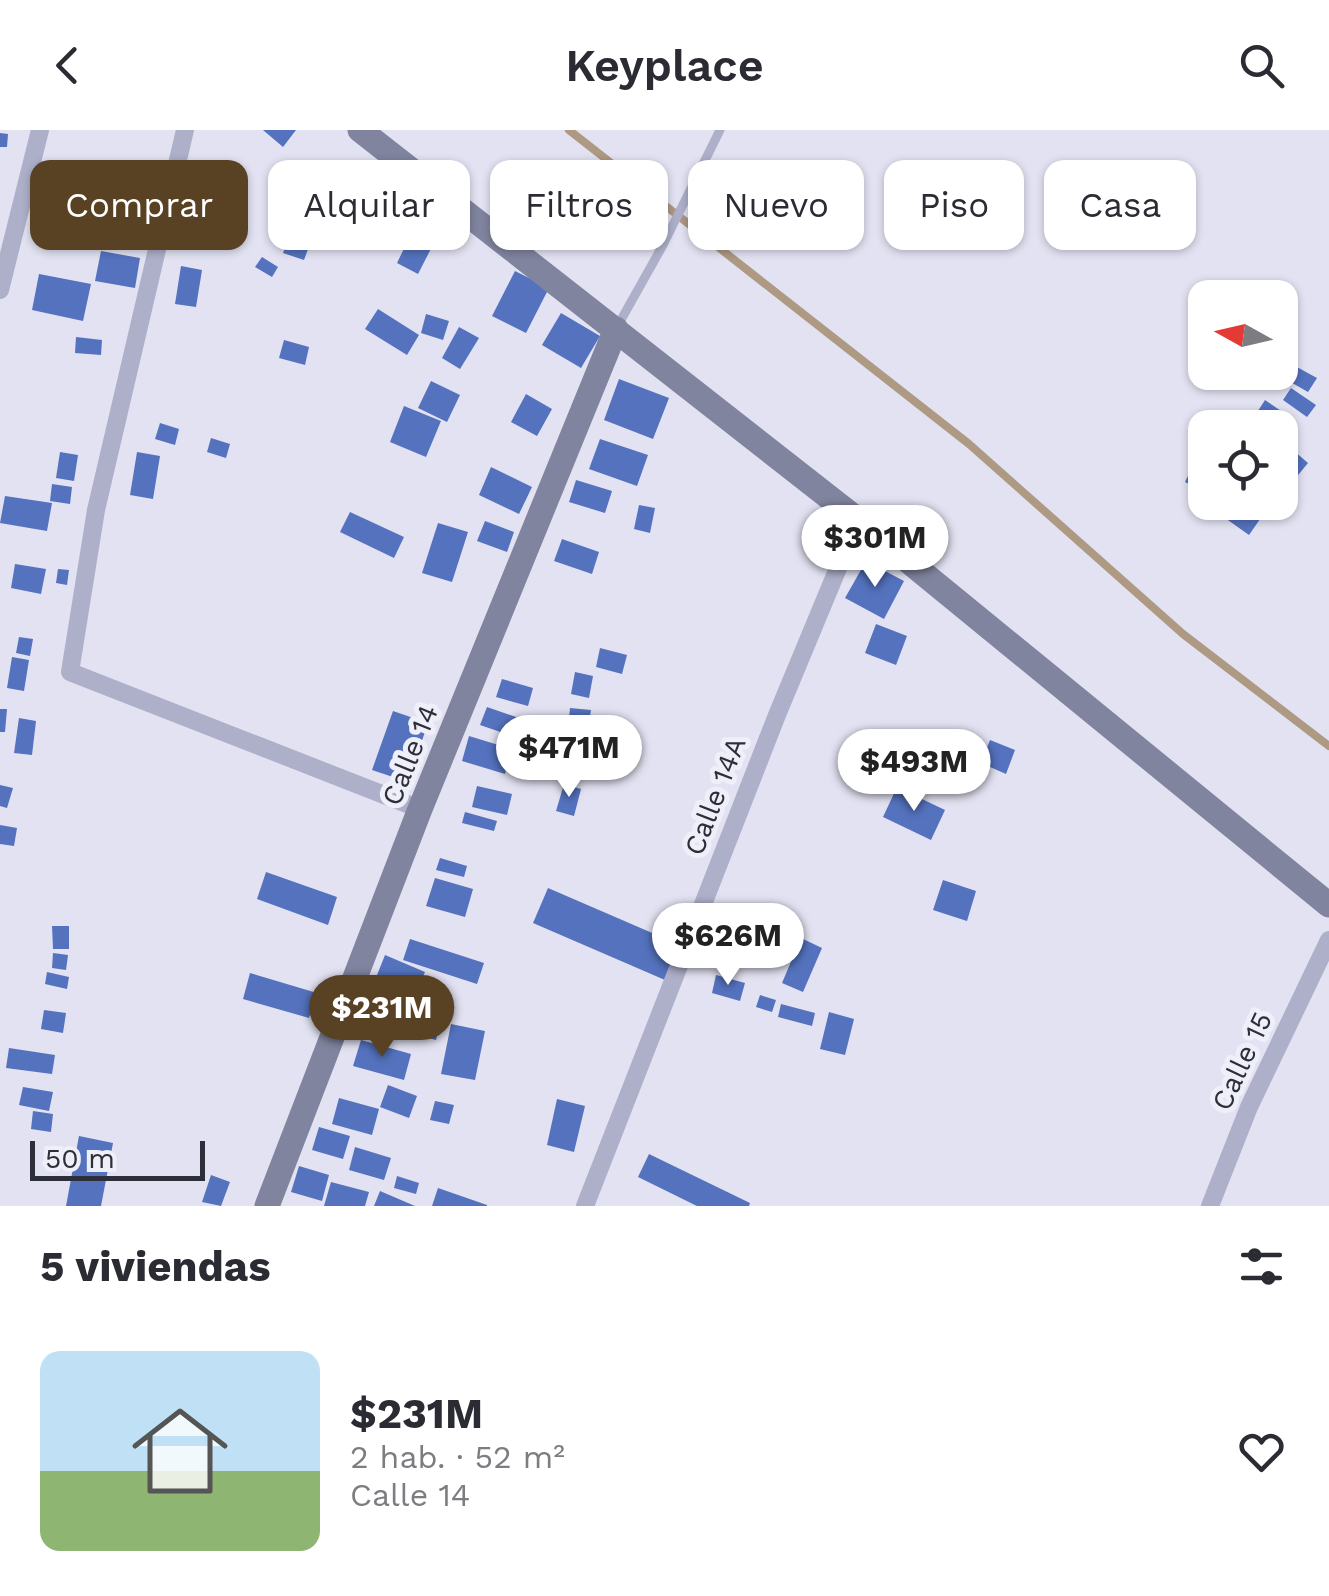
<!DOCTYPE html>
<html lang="es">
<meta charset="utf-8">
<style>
:root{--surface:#fff;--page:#f2f2f3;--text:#2b2b33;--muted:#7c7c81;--line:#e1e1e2;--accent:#594124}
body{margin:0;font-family:"Work Sans",sans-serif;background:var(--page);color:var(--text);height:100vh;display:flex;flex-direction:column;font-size:38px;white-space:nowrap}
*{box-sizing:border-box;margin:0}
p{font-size:32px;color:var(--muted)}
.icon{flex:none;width:55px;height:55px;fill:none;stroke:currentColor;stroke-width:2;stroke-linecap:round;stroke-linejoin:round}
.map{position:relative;height:1076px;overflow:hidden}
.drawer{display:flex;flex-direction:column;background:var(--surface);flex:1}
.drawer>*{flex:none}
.guide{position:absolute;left:30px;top:30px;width:1270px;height:90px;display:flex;gap:20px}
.needle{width:65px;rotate:278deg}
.buttons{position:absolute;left:1188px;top:150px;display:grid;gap:20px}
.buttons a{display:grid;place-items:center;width:110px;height:110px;border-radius:20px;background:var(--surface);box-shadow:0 2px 8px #0004;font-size:50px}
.scale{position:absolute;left:30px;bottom:25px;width:175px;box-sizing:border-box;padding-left:10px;border:5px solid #2c2f39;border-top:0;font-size:28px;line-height:35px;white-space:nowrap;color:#2c2f39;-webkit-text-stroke:8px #efeffa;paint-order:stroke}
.price{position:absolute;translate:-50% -85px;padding:0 22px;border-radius:35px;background:#fff;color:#222;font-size:32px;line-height:65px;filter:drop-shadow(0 2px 5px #0008)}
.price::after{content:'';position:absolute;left:50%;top:60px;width:30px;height:22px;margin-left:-15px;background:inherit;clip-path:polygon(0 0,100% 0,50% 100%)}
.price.current{background:var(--accent);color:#fff}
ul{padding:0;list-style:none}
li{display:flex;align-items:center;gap:30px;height:250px;padding:0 40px}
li+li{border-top:2px solid var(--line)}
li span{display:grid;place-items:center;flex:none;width:280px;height:200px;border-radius:20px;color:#555}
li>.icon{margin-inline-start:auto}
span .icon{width:120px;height:120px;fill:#fffc;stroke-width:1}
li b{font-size:42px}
h2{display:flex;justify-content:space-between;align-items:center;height:120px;padding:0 40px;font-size:42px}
.pill{padding:0 35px;border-radius:20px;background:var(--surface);box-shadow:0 2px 8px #0004;font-size:35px;line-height:90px}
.pill.current{background:var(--accent);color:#fff}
header{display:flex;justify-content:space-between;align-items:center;height:130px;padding:0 40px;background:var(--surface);font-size:45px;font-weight:600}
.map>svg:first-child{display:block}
</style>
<header><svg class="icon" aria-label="back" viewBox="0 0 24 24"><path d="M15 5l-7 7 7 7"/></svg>Keyplace<svg class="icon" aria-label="search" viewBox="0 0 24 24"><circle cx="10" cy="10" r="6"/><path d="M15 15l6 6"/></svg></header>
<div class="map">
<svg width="1329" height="1076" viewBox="0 0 1329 1076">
<rect width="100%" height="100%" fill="#e2e2f2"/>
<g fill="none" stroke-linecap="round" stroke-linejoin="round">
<path stroke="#ae9983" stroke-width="8" d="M569 0 969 314 1183 504 1329 616"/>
</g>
<path fill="#5472be" d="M263 0H296L283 17Z
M0 3 8 4 7 17H0Z
M204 52 232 69 219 90 191 72Z
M283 74 323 91 316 107 276 90Z
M415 96 437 107 418 144 397 133Z
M290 103 311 111 304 130 283 123Z
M101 121 140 128 135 158 95 151Z
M262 127 278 137 272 147 255 137Z
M181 136 202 140 196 177 175 174Z
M515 141 549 158 526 203 492 186Z
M39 144 91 154 83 191 32 180Z
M378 179 419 205 407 225 365 199Z
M561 183 600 206 581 238 542 215Z
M426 184 449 191 443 210 421 203Z
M1201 195 1205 197V232L1188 224Z
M459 197 479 208 460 239 442 228Z
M76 207 102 210 101 225 75 223Z
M284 210 309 217 305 235 279 228Z
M1295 236 1317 248 1308 262 1287 250Z
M619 249 669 268 653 309 604 290Z
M431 251 460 265 447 292 418 278Z
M1291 258 1316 275 1307 287 1283 270Z
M526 264 552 279 537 306 511 292Z
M1265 270 1293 289 1283 303 1280 298 1256 284Z
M404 276 441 291 426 327 390 312Z
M160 293 179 299 175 315 155 309Z
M211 308 230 314 226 328 207 322Z
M600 309 648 325 637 356 589 339Z
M1286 314 1308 333 1280 367V320Z
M60 322 78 325 74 351 56 348Z
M137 322 160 326 153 369 130 365Z
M1193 335 1205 341 1201 360 1185 352Z
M491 337 532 357 519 384 479 365Z
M576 350 612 361 605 383 569 372Z
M52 354 72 357 70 374 50 371Z
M5 366 52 373 47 401 0 393Z
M1236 372H1272L1249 405 1225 388Z
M639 375 655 378 650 403 634 399Z
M350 382 404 407 394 428 340 402Z
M485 391 514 402 507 422 477 411Z
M438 393 468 402 452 452 422 443Z
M562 409 599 422 592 444 554 431Z
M866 431 904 451 884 489 845 468Z
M15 434 46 439 41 464 11 458Z
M58 439 69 440 67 455 56 453Z
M876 494 907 506 896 535 865 523Z
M19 507 33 509 30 526 16 523Z
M600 518 627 525 622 544 596 537Z
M12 527 29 530 24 561 7 558Z
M575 542 593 546 589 568 571 564Z
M502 549 533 558 528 576 496 567Z
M487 577 522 589 515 607 480 595Z
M570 578 591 580 588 599 568 597Z
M0 579H7L5 602H0Z
M393 581 428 593 408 652 372 640Z
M19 588 36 591 32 625 14 623Z
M537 603 582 618 574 642 529 626Z
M469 606 512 619 505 644 462 631Z
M990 610 1015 620 1006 644 981 633Z
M564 654 581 659 574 686 556 681Z
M0 655 13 658 7 678 0 676Z
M477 656 512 664 507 685 472 677Z
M897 657 945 680 931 710 883 687Z
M465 682 497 691 494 701 462 693Z
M0 695 17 698 14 716 0 714Z
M440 728 467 736 464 747 436 740Z
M266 742 337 767 328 795 257 769Z
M435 748 473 759 465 787 426 776Z
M943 750 976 761 967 791 933 780Z
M548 758 680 815 665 850 533 793Z
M52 796H69V819H53Z
M801 808 822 818 803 862 782 853Z
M410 809 484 833 477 854 403 830Z
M53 823 68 825 66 840 52 838Z
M385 825 425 842 417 861 377 845Z
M47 842 69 847 67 859 45 854Z
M250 843 317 863 309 888 243 869Z
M716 845 745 853 740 871 712 863Z
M760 865 776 870 772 882 756 877Z
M380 874 442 888 436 910 375 895Z
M781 874 815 883 812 896 778 887Z
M44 880 66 883 63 903 41 899Z
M829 882 854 889 845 925 820 919Z
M451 894 485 901 475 950 441 944Z
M361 910 411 924 404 950 353 936Z
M9 918 55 925 52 944 6 938Z
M388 955 417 966 409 988 380 977Z
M23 957 53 962 49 981 19 975Z
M339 968 379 979 372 1005 332 994Z
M557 969 585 976 574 1022 547 1015Z
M435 971 454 975 449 994 430 990Z
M33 981 53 984 51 1002 31 999Z
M319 997 350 1006 343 1029 312 1020Z
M79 1006 113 1013 101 1076H66Z
M355 1017 391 1028 384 1050 349 1040Z
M649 1024 750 1073 749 1076H697L638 1047Z
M299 1036 329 1045 322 1071 291 1062Z
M211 1045 230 1052 221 1076 202 1072Z
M397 1046 419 1053 416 1064 394 1058Z
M331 1052 369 1062 365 1076H324Z
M438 1058 487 1075V1076H432Z
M380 1061 415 1076H374Z"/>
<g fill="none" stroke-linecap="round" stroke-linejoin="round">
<path stroke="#aeb0ca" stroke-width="9" d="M617 197 663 115 720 0"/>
<path stroke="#aeb0ca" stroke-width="18" d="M185 0 96 380 70 542 420 679
M0 160 40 0
M585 1076 777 585 858 390
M1210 1076 1249 977 1329 810"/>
<path stroke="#80849e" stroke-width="25" d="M360 0 858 390 1329 775
M267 1076 420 679 616 199"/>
</g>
<g text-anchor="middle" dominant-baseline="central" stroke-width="10" stroke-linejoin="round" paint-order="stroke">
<g font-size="28" fill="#2c2f39" stroke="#efeffa">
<text transform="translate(410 625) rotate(-68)">Calle 14</text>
<text transform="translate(715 666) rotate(-69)">Calle 14A</text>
<text transform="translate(1242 931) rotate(-65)">Calle 15</text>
</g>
</g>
</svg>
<div class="buttons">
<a><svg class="needle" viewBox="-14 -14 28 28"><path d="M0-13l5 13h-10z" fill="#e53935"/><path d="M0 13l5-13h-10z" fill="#7c7c81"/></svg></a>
<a><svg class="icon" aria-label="locate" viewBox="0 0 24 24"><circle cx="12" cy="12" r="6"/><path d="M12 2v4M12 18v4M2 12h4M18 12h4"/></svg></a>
</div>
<div class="scale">50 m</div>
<b class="price" style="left:875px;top:460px">$301M</b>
<b class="price" style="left:569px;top:670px">$471M</b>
<b class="price" style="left:914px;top:684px">$493M</b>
<b class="price" style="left:728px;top:858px">$626M</b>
<b class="price current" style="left:382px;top:930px">$231M</b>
<div class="guide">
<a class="pill current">Comprar</a>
<a class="pill">Alquilar</a>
<a class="pill">Filtros</a>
<a class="pill">Nuevo</a>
<a class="pill">Piso</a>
<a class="pill">Casa</a>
</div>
</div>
<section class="drawer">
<h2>5 viviendas<svg class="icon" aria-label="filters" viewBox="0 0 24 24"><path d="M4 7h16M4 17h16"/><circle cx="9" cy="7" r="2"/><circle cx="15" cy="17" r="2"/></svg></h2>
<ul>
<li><span style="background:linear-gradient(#bfe0f5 60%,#8fb573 0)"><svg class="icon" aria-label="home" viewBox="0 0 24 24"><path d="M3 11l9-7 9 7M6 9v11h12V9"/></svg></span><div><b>$231M</b><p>2 hab. · 52 m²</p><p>Calle 14</p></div><svg class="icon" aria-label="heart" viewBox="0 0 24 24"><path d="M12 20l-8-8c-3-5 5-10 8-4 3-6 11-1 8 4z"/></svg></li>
</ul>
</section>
